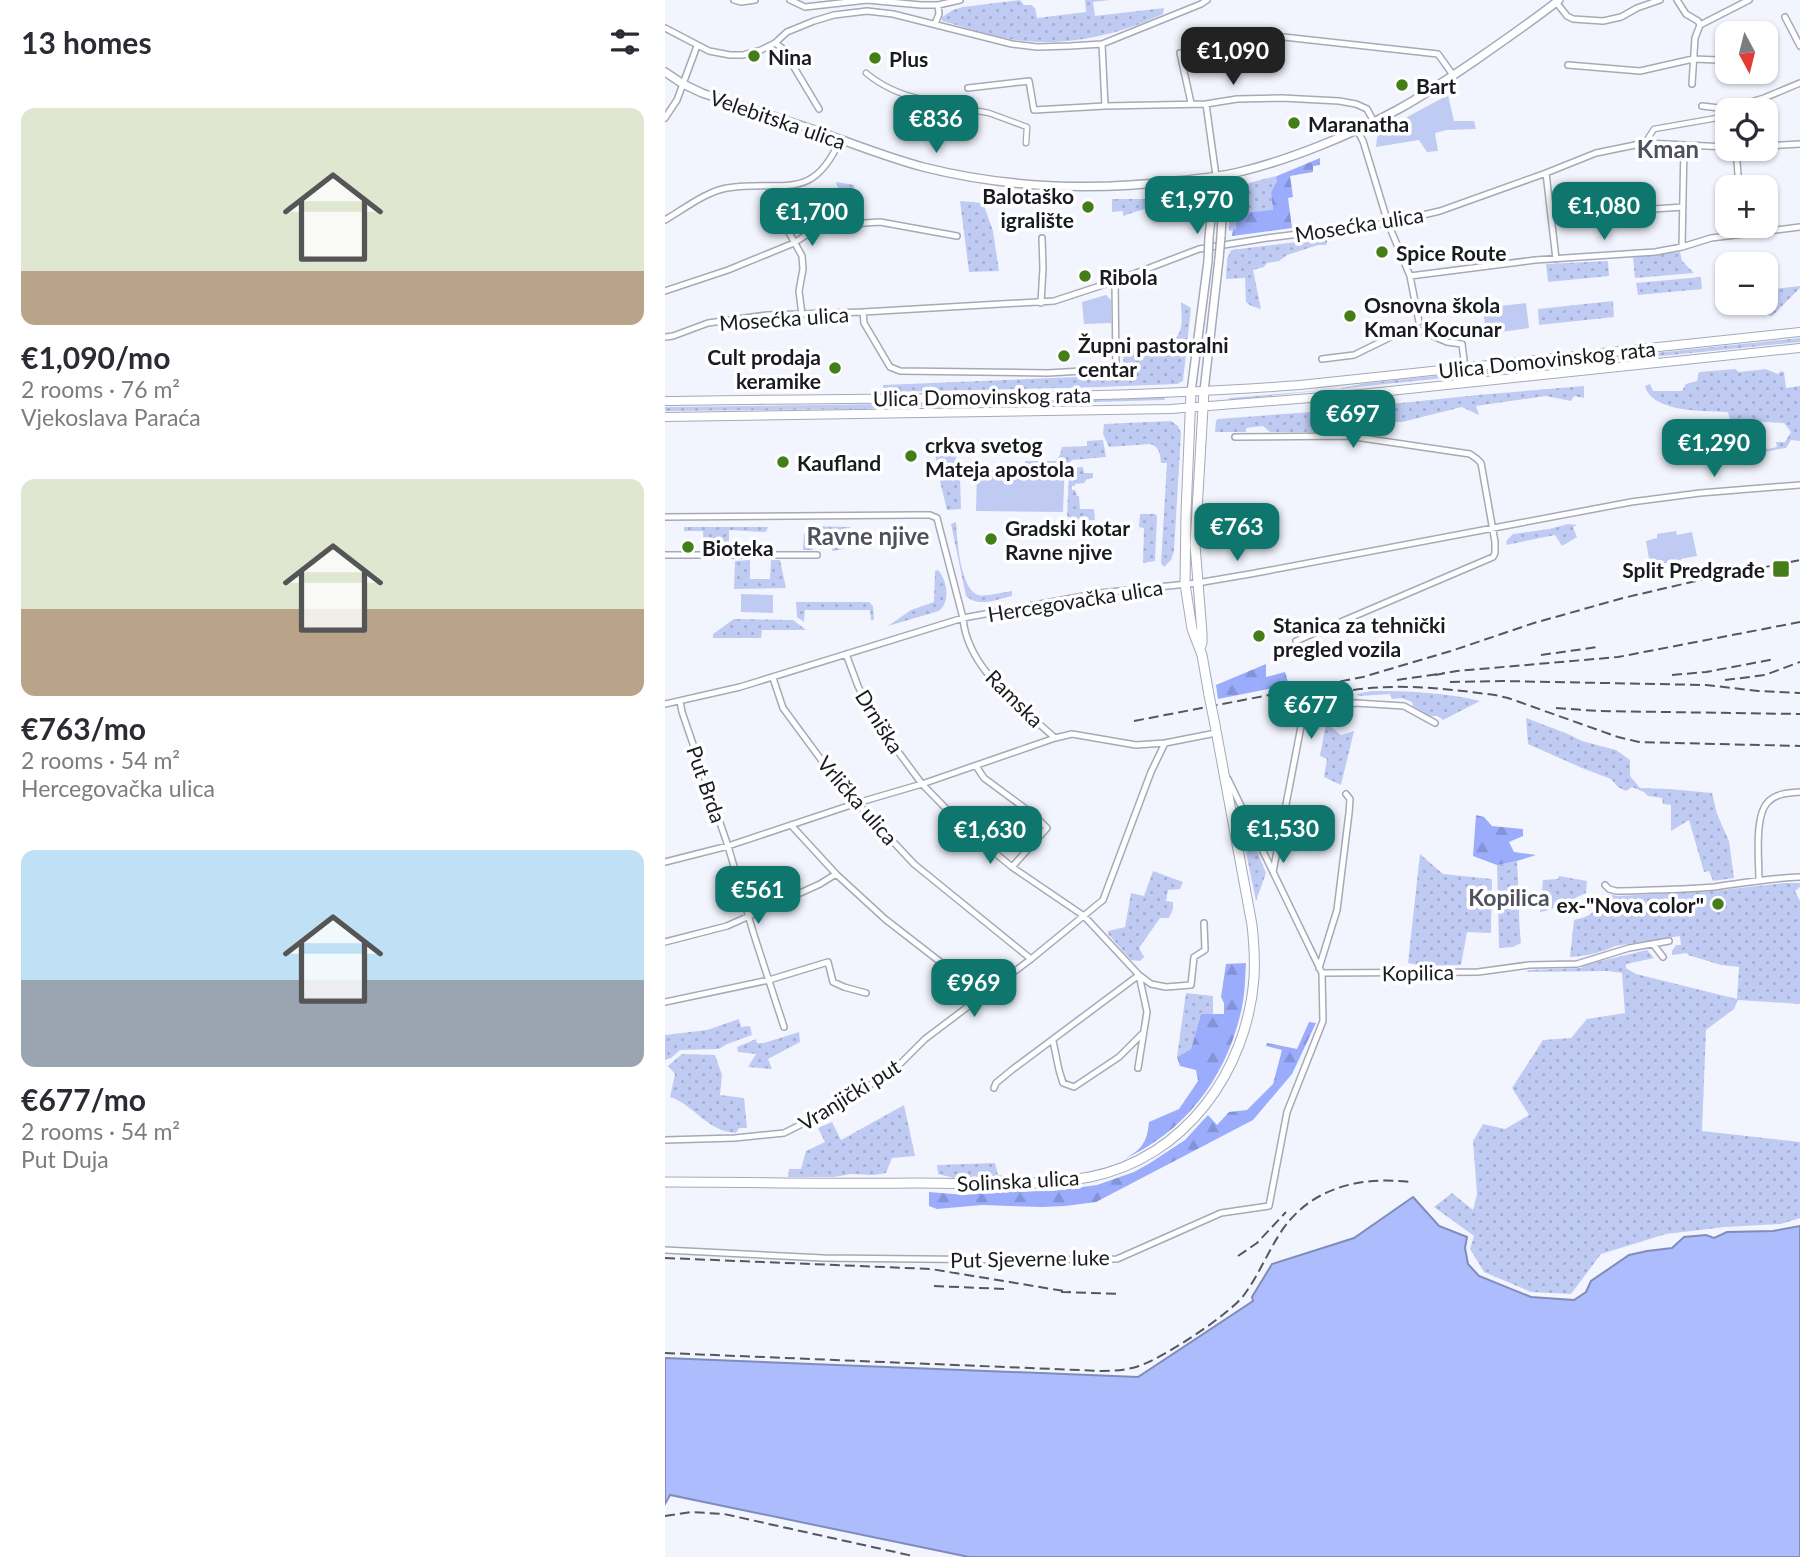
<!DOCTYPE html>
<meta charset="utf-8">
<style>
:root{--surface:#fff;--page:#f7f7f7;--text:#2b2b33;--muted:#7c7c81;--accent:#0f766e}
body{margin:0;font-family:Lato,sans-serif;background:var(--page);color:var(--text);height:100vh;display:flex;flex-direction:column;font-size:26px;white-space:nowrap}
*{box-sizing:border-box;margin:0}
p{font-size:23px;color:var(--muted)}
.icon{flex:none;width:38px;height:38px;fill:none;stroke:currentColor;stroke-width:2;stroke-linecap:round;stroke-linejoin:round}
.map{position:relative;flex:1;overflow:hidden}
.drawer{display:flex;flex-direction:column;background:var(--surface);width:665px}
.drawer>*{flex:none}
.needle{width:46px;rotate:173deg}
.fabs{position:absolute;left:1050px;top:21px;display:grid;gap:14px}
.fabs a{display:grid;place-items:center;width:63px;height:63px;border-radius:14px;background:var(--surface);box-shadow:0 2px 5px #0004;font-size:35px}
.price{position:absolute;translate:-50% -60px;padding:0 16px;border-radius:14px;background:var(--accent);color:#fff;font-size:23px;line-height:46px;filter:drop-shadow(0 2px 4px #0008)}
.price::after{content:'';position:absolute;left:50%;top:42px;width:21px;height:16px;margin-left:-10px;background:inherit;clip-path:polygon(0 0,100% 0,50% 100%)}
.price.current{background:#222;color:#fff}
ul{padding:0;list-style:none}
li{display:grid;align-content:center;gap:14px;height:371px;padding:0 21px}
li span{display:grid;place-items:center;height:217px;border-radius:14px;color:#555}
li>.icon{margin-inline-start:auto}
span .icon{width:126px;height:126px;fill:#fffc;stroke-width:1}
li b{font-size:30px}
h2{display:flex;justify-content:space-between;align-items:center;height:84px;padding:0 21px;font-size:30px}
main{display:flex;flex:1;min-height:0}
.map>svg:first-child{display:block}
</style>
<main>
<section class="drawer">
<h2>13 homes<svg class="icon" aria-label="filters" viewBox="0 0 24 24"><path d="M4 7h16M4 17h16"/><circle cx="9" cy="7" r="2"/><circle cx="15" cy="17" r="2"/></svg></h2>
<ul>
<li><span style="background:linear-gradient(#dfe7d0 75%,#b9a48a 0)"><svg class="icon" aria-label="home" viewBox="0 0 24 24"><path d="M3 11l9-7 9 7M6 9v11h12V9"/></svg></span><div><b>€1,090/mo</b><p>2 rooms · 76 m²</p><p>Vjekoslava Paraća</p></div></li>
<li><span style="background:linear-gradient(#dfe7d0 60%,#b9a48a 0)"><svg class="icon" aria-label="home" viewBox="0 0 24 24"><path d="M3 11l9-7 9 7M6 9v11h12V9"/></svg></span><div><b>€763/mo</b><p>2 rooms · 54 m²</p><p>Hercegovačka ulica</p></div></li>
<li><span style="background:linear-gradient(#bfe0f5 60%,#9aa5b1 0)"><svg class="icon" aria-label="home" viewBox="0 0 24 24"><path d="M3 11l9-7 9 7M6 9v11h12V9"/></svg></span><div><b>€677/mo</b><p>2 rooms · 54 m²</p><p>Put Duja</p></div></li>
</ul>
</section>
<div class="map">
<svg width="1135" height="1557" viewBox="0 0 1135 1557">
<defs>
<pattern id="grass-dots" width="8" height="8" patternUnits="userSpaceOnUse" patternTransform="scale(1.75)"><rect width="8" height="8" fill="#c0cbf4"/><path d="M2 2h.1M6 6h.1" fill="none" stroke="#a4aed1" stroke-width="1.8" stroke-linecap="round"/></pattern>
<pattern id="forest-firs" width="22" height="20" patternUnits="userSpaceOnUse" patternTransform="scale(1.75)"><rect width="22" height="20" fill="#9aacfb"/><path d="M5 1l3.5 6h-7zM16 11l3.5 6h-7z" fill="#8493d7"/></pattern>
</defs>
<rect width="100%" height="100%" fill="#f3f5fe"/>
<path fill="url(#grass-dots)" d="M355 0 359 5H366L370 8 372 18 421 12 420 0H445L428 2 430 16 499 8 498 14C452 36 397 48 345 39 322 35 299 27 277 21V17L288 10 298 7Z
M612 176V181L606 192 608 211 578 213 571 230 564 231C566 185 568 186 612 176Z
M171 182 189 185 191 218 172 219 165 196 175 192Z
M447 199H488L489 201 485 207 458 216V211L447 212Z
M295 201 318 203 328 231 334 271 304 272Z
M663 238 661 245H653L622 255 614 261 602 263 599 267 588 270 596 309 586 306 581 302 580 278 561 279 562 259 566 250Z
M1015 252 1017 261 1029 273 970 278 968 257Z
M943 261 944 276 883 282 881 264Z
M1036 277 1037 289 973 295 971 283Z
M1135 286V288L1107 316 1103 315 1095 307 1094 303H1101V290Z
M948 301 949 317 874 325 873 309Z
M516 302 526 308 518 381 512 384 435 387 218 392V385L459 375 458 349C475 348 508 350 515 331 518 323 516 311 516 302Z
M1135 338V342L564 400V398L673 389 701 383Z
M1070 369 1074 372 1101 369 1113 374 1116 371 1119 372 1121 388 1135 386V441L1126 440 1121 448 1097 452 1078 448 1052 451 1041 455 1020 456V454L1080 444 1103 449 1112 447 1111 442H1120L1126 432 1119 423 1065 420 1063 412C1041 411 987 413 980 386L985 384 988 391H1017L1021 384 1032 381 1034 372Z
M919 386V398L909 396 906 401 881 396 811 406 814 415 797 407 737 422H694V432H605L598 426 581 428V432H550L551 421 553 419 659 411 813 395Z
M499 396 500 400 193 409 0 411V407L366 402Z
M506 421 513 426 516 433 509 551 506 560 499 567 496 563 502 463H496C495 454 495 447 485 444L444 447 438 434 439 424Z
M438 440 441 457 407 460 401 467V460H391L395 455 397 447 422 446V441Z
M418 467 419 473H428V478L422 479 419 483 410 484V486H407V490H410L412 496H414L415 509H429L430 520 409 521 402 516 404 473 407 468Z
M274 477H295L296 509 282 510Z
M475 514H490L492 516 490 561 478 563 479 528 474 527Z
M291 522C292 538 295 589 313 595 320 597 339 592 347 591V596C332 599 314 608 301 596L286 524Z
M903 524 912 525 908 527 912 537 897 546 890 535 841 545 842 540 848 534 884 529Z
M142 526 185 527 184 532 178 537 180 545 178 549 167 551 166 534H148V551L147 550H138L139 534 142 532Z
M19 527H103L102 530 100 532 64 530V549H39L38 531H19Z
M85 560V579H105L106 560H115L121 588 69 589 70 561Z
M273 570C282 580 286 601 274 611L223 626 246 610 269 602 270 571Z
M131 602H204L208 606 209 620H206L205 610H140L139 622 132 617Z
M69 619 128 620 141 630H97L96 638H48V634Z
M706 691C743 691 779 692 815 701L778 720 773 716H764L748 706 747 702 737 698 727 699 725 694 694 696 691 694Z
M861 718 903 734 917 741 951 750 965 760V776L975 788 1004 789 1047 793 1052 814 1064 841 1069 878 1048 881 1044 871 1039 872 1024 820 1006 831V805L998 804 997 798 983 796 979 792 967 787 961 791 953 787 946 779 917 768 863 744Z
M661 723 676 735 689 731 676 785 659 777 662 759 655 756Z
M580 833 585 834 601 873 591 901 578 838Z
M755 854 778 874 827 879 826 933 802 932 796 965 759 966 743 963Z
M852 861C854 889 853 915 856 943L848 947 834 948 832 865Z
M488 871 518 882 515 889 503 890 501 901 508 902V909L504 918H495L474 948 479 957 475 961 466 960 443 934V931L460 927 466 893 479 896Z
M894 876 922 881 921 893C909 898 887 911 875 912L878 880 893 879Z
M1119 883H1135V887L1130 891 1135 901V1004L1073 1000 1069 1009 1041 1030 1037 1131 1135 1142V1218L1116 1224 1060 1227 1001 1234 936 1254 906 1294 866 1292 819 1272 805 1249 809 1236 769 1207 787 1193 808 1210 812 1194 808 1141 818 1124 840 1129 864 1115 847 1088 878 1040 906 1038 922 1019 960 1013 957 973 943 971 862 972 863 970 916 968 919 965 982 950 989 958 961 964V968L971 974 1072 999 1074 967 1056 965 1023 955 1022 953 1007 955V951L1011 945H1016L1015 936 950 946C936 953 921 956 905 957L909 920C927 917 933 908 943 894L952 896 1047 891Z
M521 993 548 996V1014L536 1015 526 1049 512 1057Z
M74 1019 76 1027 85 1026 87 1035 62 1044 54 1049 15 1050 6 1058 0 1060V1035L42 1030Z
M134 1032 135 1042 103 1059 107 1069 83 1067 91 1054 73 1052 72 1047 91 1039 92 1043H99Z
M17 1054 50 1055 57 1075 55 1095 79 1098 82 1128H74L71 1133C41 1131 31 1106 5 1097L10 1074 3 1066Z
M239 1105 250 1156 227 1158 221 1173 209 1175 186 1174 169 1177H123L124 1169H136L141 1151 160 1142 153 1128 167 1122 176 1140Z
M330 1163 333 1175 358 1178H289L273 1174 272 1165Z"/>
<path fill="url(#forest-firs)" d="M655 158V165L648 166V172L625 176 628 197 623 198 627 228 567 236 568 230 571 229 572 218 578 213 608 210 606 192 612 181V176Z
M601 664V677L620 672 624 685 553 699 551 685Z
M811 815 819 817 827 826 858 829V836L844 842 849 852 871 855 852 861 832 865 808 856Z
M581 963C580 978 580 993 577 1007 563 1075 521 1132 457 1160 476 1150 482 1144 484 1122L514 1109 533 1081 531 1070 515 1066 512 1057 526 1049 536 1014H559V1003L556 997 561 964Z
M644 1022 651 1023 627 1074 588 1120 431 1202 400 1206 377 1207 317 1205 272 1209 264 1206V1192L300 1195 326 1192 388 1191 432 1185 469 1172 485 1163 520 1140 543 1115 552 1125 564 1112 582 1110 608 1084 617 1050 601 1046 602 1043 632 1049Z"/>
<path fill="#c0cbf4" d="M783 95 789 121H809L811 129 782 130 770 133 773 151 762 152 754 140 711 147 712 138 716 131Z
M441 295 446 300V323L419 324 417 302Z
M861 303 864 328 821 334 818 308Z
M274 442H291V476L274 475 269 448Z
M360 461H400L398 512 311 511 312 470H337V466H360Z
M1011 531 1012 535 1027 532 1032 556 1016 559V561L985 565 981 541 992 538V534Z
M76 594 108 595V613L76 612Z"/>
<path fill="#acbcfc" stroke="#808cba" stroke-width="2" d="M748 1197 774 1226 802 1237 800 1248 803 1264 814 1276 866 1297 909 1300 921 1292 926 1281 964 1255 982 1251 1007 1248 1019 1237 1041 1235 1049 1238 1062 1232 1108 1231 1135 1226V1557H304L5 1495 0 1504V1358L473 1377 588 1301 587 1297 607 1264 689 1238Z"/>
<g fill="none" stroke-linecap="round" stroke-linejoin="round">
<g stroke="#a6a9b7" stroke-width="7">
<path id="pedestrian" d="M201 73C218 87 236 95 257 99
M265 100 302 108
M308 110 324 113 362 127 361 143
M980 143 989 129 1052 118 1062 110"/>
</g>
<g stroke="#a6a9b7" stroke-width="8">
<path id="minor" d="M69 0 76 2 90 0
M125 0 140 7 202 0 256 5H273L295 0
M1012 0 1021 14 1033 21 1035 25 1084 0
M891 2 902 16 908 19 938 21 956 17 972 8 995 0
M1120 17 1135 46
M270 24 274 14 273 5
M0 28 44 51 65 55H78L96 50 110 43 122 32 149 21 169 15 202 11 228 14 347 44 372 47 405 46 437 44 536 4 542 0
M600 35 773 54 788 75
M110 43 117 48 121 54 154 109
M437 44 440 106 541 104 572 99 617 98 674 101 691 104 702 109 709 122
M515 53 526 103
M903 65 975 71 1028 59 1054 60
M1027 84 1030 38 1035 25
M303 88 364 81 369 110 440 106
M541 104 551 176
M1037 106 1063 109 1099 98 1135 83
M0 118 12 100 32 46
M692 130 698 141 723 223 745 276 754 322
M1101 146 1135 144
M1071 149 1074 187
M881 173 891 259
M111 190 121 227 137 256 138 269 134 291 137 315
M886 216 1018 207
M0 220C19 209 40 192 62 188 117 179 147 204 175 140
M1017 247 1019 145
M745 276 870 260 990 252 1017 247 1046 238 1135 227
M0 291 63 270 129 243 155 226 215 222 292 236
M376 303 378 268 377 238
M198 312 199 323 225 367 235 371 383 373 451 369 450 281
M0 337 8 336 43 323 102 315 198 312 389 301 450 281 534 249 602 238 723 223 775 211 881 173 931 153 980 143 1062 147
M657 359 689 355 740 330H754L782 342 797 344 800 368
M570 437 683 436 805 454 812 459 816 463 830 542V553L828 557 631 641
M0 517 249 515H265L272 518 274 526 298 618C302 669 355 706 390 738
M0 555H152
M181 654 193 686 209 719 257 784 299 827 347 867 419 916 474 975 486 984 501 987 526 985 529 957 540 950 539 923
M108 678 118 708 166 773 192 803 249 864 366 959
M15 701 17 712 63 846 89 935 119 1027
M0 704 75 687 298 618 435 593 532 583 585 574 966 502 1035 493 1135 485
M311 766 319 778 369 815 382 828 347 867
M126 825 171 874 220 919 287 971 312 1001
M570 835 574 828 579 827 587 830
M0 862 63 846 192 803 257 784 390 738 407 734 471 745 500 743 551 733
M608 872 638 716 648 711 691 703 739 706 770 723
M1094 880C1094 861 1089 816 1103 802 1111 793 1125 793 1135 792
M940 885 944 889 951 891C984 890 1016 890 1049 887 1078 883 1106 878 1135 877
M0 942 62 926 155 884 171 874
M988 944 998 957
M654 968 672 910 684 813 685 799 681 794
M657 973 813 972 864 965 912 964 964 948 1004 941
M0 1002 104 980 163 962 168 982 179 987 201 993
M388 1041 394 1070 398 1083 409 1087 454 1057 477 1034
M329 1088 331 1083 348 1069 474 975 482 1012 473 1068
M0 1140 70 1138 119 1133 171 1107 231 1068 260 1039 366 959 438 900 486 772 500 743
M0 1250 158 1258 361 1260 452 1259 556 1213 604 1206 622 1112 658 1021 657 973 563 779"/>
</g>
<g stroke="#a6a9b7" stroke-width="10">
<path id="tertiary" d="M0 72 18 84 37 93C77 106 118 119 158 133 191 145 224 158 258 167 341 188 426 191 511 181 532 179 553 177 574 172 624 160 686 135 732 110 758 96 783 79 808 62 837 42 866 22 894 0
M551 176 558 199 556 236
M544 237 550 181
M539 391 554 259
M526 392 543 261"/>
</g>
<g stroke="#a6a9b7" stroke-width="10">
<path id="secondary" d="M0 401C212 397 424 401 635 385L1135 332
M0 417 506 409 696 394 1135 348"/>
</g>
<g stroke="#a6a9b7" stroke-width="11">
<path id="primary" d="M526 392 521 513 520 584 527 629 537 655 544 695
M535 648 537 643V633L530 545 539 391
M0 1182C83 1182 167 1184 250 1183 306 1183 371 1187 425 1177 520 1158 582 1071 589 978 590 960 589 943 587 925L550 725"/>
</g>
<use href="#pedestrian" stroke="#fff" stroke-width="4.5"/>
<use href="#minor" stroke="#fff" stroke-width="5"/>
<use href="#tertiary" stroke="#fff" stroke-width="7"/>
<use href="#secondary" stroke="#fff" stroke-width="8"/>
<use href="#primary" stroke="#fff" stroke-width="9"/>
<path stroke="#55575d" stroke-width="2" stroke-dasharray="10 5" stroke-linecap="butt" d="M876 655 933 647
M770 675 792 671 953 657 1135 622
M1007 675 1041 672 1110 659
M732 680 780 673
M1060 680 1100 675 1135 662
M785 682 837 681 1041 685 1093 691 1135 693
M688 690C735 683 783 689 830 695L843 698 953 737 974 742 1135 746
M891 708 933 711 1135 714
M469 721 698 677 786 651 869 623 958 598 1031 581 1135 560
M573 1256 592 1243 621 1212
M0 1258 266 1269 405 1292
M269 1286 340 1289
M396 1292 455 1294
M0 1353 437 1371C450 1371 462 1370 474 1366 498 1358 564 1315 579 1295 593 1276 602 1254 614 1235 643 1188 694 1176 745 1182
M0 1516 26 1512 59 1514 248 1556"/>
<g stroke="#a6a9b7" stroke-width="10" stroke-linecap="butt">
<path id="tertiary-bridge" d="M554 259 556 236
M543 261 544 237"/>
</g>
<g stroke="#a6a9b7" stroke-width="11" stroke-linecap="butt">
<path id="primary-bridge" d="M544 695 550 725"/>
</g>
<use href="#tertiary-bridge" stroke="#fff" stroke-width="7"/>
<use href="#primary-bridge" stroke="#fff" stroke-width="9"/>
</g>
<g fill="#437e18" stroke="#fff" stroke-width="2.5">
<circle cx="89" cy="56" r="7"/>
<circle cx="210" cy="58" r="7"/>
<circle cx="737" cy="85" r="7"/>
<circle cx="629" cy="123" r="7"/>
<circle cx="423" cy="207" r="7"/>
<circle cx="717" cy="252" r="7"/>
<circle cx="420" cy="276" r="7"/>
<circle cx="685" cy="316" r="7"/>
<circle cx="399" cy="356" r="7"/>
<circle cx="170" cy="368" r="7"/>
<circle cx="246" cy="456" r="7"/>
<circle cx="118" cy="462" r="7"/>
<circle cx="326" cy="539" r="7"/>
<circle cx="23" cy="547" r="7"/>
<rect x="1107" y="560" width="18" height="18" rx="3.5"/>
<circle cx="594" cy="636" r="7"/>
<circle cx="1053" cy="904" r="7"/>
</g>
<g text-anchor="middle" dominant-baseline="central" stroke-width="7" stroke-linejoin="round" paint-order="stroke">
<g font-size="21" font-weight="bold" fill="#191b20" stroke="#fff" text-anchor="start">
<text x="103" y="56">Nina</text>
<text x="224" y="58">Plus</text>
<text x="751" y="85">Bart</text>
<text x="643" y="123">Maranatha</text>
<text x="409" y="195" text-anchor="end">Balotaško<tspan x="409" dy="24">igralište</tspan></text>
<text x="731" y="252">Spice Route</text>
<text x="434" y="276">Ribola</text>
<text x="699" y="304">Osnovna škola<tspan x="699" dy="24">Kman Kocunar</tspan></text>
<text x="413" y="344">Župni pastoralni<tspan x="413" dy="24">centar</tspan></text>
<text x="156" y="356" text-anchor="end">Cult prodaja<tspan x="156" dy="24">keramike</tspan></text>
<text x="260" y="444">crkva svetog<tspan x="260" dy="24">Mateja apostola</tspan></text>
<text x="132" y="462">Kaufland</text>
<text x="340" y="527">Gradski kotar<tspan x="340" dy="24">Ravne njive</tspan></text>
<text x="37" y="547">Bioteka</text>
<text x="1100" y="569" text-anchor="end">Split Predgrađe</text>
<text x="608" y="624">Stanica za tehnički<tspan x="608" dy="24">pregled vozila</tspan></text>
<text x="1039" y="904" text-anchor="end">ex-"Nova color"</text>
</g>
<g font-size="21" fill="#191b20" stroke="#fff">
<text transform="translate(113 119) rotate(19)">Velebitska ulica</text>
<text transform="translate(694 224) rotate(-9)">Mosećka ulica</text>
<text transform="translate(119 318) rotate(-4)">Mosećka ulica</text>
<text transform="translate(882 359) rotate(-6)">Ulica Domovinskog rata</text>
<text transform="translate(317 396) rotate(-1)">Ulica Domovinskog rata</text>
<text transform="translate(410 600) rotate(-9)">Hercegovačka ulica</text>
<text transform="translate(350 698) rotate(45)">Ramska</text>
<text transform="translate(215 721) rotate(58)">Drniška</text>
<text transform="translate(42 784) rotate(71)">Put Brda</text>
<text transform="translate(193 800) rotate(49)">Vrlička ulica</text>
<text transform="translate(753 972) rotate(-1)">Kopilica</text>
<text transform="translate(184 1094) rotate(-32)">Vranjički put</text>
<text transform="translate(353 1180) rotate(-3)">Solinska ulica</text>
<text transform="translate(365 1258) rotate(-1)">Put Sjeverne luke</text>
</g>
<g font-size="23" font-weight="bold" fill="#4f525e" stroke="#fff">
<text x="844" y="897">Kopilica</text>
</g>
<g font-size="24" font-weight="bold" fill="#4f525e" stroke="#fff">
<text x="1003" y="148">Kman</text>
<text x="203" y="535">Ravne njive</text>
</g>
</g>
</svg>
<div class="fabs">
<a><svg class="needle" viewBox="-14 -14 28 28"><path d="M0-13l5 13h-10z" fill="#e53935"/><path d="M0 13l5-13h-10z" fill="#7c7c81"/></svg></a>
<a><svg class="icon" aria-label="locate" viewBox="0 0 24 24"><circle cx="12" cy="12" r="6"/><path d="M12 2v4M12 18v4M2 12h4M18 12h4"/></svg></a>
<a>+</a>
<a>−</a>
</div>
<b class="price current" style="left:568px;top:87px">€1,090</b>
<b class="price" style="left:271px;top:155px">€836</b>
<b class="price" style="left:532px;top:236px">€1,970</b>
<b class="price" style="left:939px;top:242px">€1,080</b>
<b class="price" style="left:147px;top:248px">€1,700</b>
<b class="price" style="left:688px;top:450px">€697</b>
<b class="price" style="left:1049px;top:479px">€1,290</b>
<b class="price" style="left:572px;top:563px">€763</b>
<b class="price" style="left:646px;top:741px">€677</b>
<b class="price" style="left:618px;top:865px">€1,530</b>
<b class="price" style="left:325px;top:866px">€1,630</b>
<b class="price" style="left:93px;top:926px">€561</b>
<b class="price" style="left:309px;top:1019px">€969</b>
</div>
</main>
